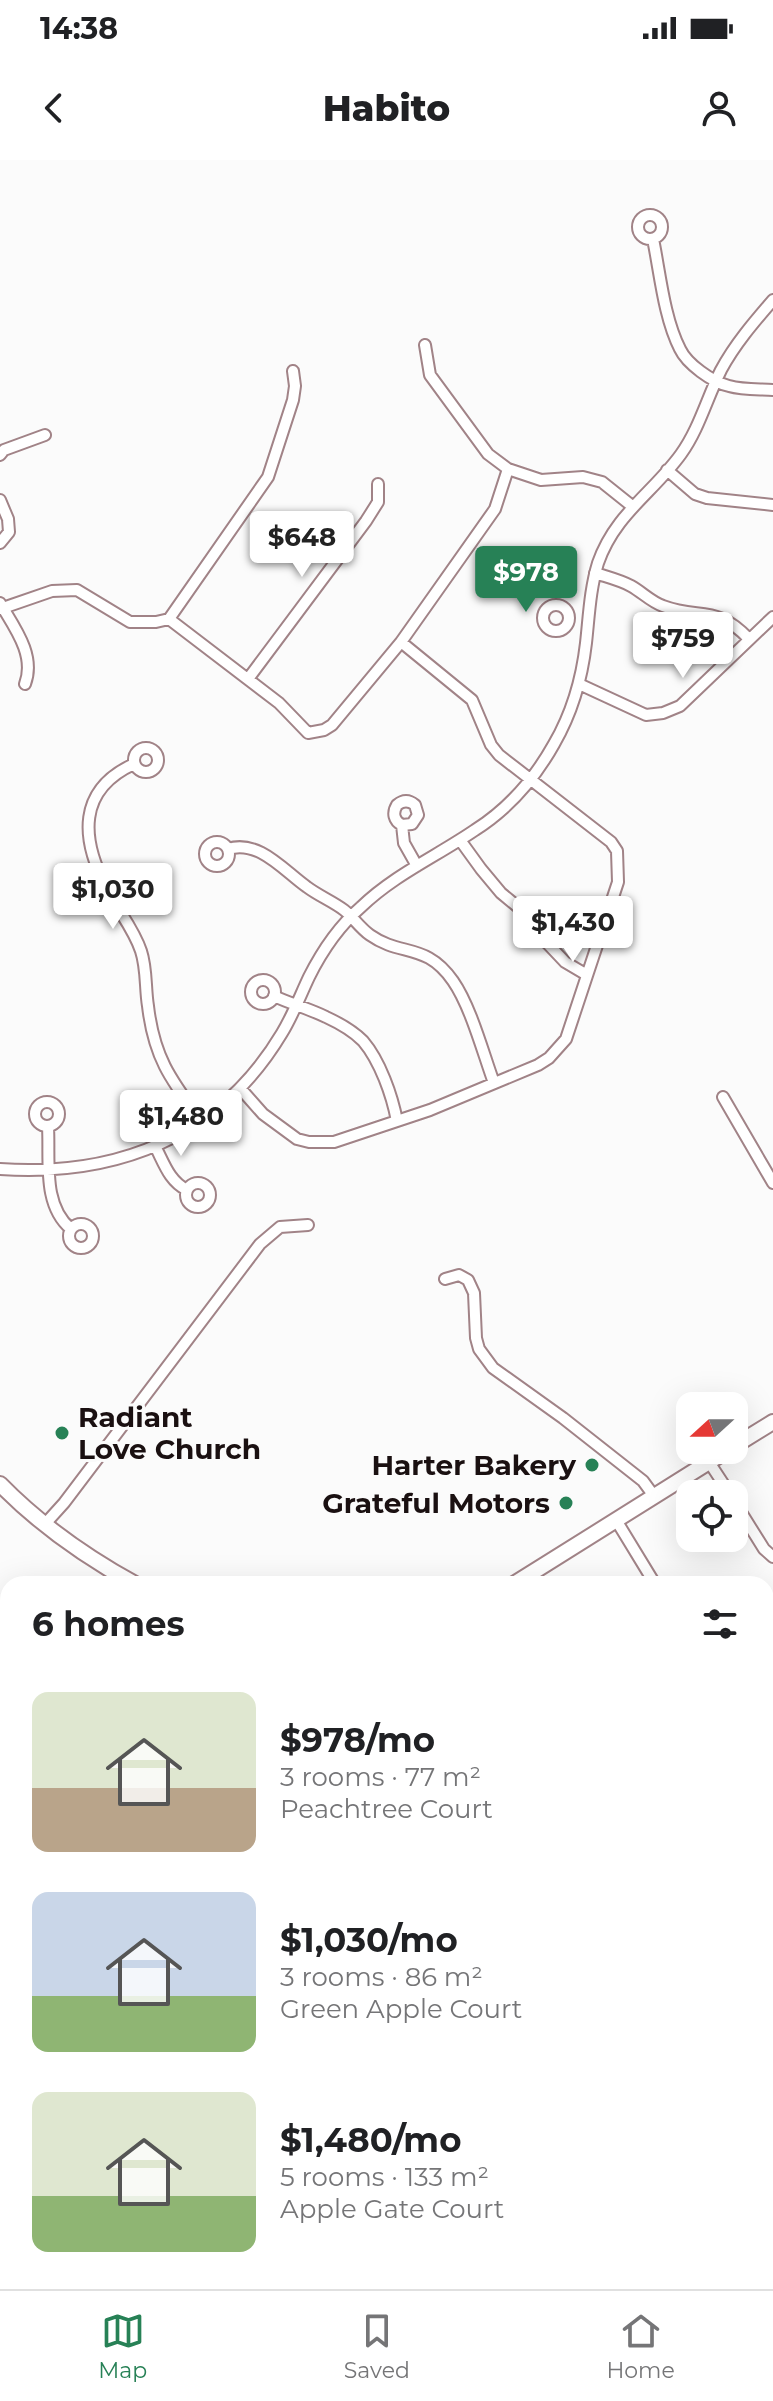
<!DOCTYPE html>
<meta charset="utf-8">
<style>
:root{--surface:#fff;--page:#f2f2f2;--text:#202124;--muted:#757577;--line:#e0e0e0;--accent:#278156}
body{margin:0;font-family:Montserrat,sans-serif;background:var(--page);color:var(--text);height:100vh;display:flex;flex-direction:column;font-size:30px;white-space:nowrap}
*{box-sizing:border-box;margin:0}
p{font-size:26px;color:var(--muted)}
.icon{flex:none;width:44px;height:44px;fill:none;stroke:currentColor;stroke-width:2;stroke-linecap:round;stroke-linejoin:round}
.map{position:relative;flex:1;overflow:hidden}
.panel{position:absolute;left:0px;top:1416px;width:774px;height:714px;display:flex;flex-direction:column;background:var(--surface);border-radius:24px 24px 0 0;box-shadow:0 8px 32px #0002}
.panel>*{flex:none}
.needle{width:52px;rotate:249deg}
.tools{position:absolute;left:676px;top:1232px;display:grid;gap:16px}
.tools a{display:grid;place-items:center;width:72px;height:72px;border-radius:16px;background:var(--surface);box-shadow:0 8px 32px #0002;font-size:40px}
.price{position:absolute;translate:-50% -68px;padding:0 18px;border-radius:8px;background:#fff;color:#222;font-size:26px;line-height:52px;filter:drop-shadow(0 2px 4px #0008)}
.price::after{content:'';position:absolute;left:50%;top:48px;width:24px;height:18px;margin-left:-12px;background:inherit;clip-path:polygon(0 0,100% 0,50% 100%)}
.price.on{background:var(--accent);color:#fff}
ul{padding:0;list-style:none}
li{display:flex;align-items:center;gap:24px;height:200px;padding:0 32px}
li span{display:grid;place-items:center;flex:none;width:224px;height:160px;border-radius:16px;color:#555}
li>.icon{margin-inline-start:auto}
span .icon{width:96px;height:96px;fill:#fffc;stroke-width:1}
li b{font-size:34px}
h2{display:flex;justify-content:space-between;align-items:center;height:96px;padding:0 32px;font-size:34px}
.status{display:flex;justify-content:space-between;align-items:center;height:56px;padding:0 40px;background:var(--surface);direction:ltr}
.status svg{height:22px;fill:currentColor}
header{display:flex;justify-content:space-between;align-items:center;height:104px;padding:0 32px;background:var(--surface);font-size:36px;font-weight:800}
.tabs{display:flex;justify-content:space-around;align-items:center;height:112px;border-top:2px solid var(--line);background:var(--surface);font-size:22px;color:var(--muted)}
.tabs a{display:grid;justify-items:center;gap:4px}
.tabs .on{color:var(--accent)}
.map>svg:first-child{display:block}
</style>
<div class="status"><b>14:38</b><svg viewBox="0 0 49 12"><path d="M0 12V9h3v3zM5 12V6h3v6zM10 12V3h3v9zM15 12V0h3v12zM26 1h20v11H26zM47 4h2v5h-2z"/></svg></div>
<header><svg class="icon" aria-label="back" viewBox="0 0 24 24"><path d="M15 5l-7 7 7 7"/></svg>Habito<svg class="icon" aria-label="person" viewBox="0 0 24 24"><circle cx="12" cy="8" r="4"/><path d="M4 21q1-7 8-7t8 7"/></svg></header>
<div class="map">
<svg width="773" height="2129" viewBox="0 0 773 2129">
<rect width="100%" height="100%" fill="#fbfbfb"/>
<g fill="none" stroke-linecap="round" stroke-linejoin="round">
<g stroke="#a18387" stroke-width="14">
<path id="minor" d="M638 67a12 12 0 1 1 24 0a12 12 0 1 1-24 0Z
M653 79C660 113 664 158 680 189 687 204 712 222 729 226 743 230 759 229 773 230
M425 185 430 215 488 294 508 309 541 320 583 317 602 322 632 346
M0 295 4 290 45 275
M667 310 695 334 707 338 773 345
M0 340 8 359 9 372 0 383
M595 413C607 417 620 420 631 426 642 432 651 442 663 446 700 460 716 444 749 479
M0 443C14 467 36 495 25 524
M543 458a13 13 0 1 1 26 0a13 13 0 1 1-26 0Z
M0 449 52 431 77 430 130 462H156L169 459 279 543 308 573 324 570 332 565 401 482 495 349 508 309
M169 459 268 317 293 240 295 226 293 211
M248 519 366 361 378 342V324
M579 524 646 555 663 553 680 546 773 457
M134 600a12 12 0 1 1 24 0a12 12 0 1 1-24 0Z
M134 604C77 630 81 679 106 727 117 750 133 767 141 791 147 809 145 828 148 846 154 898 171 920 201 961
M402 665 412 664 418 655 415 645C409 640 403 640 397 645 392 653 394 661 402 665L404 683 417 706
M460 680 481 709 501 733 518 747 548 784 565 802 587 815
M205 694a12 12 0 1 1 24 0a12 12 0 1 1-24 0Z
M228 689C259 679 284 711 307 727 319 736 332 741 344 750 353 757 360 768 370 775 401 797 426 782 453 821 471 847 483 893 494 923
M251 832a12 12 0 1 1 24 0a12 12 0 1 1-24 0Z
M274 836C291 844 310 849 326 857 339 863 353 871 363 881 380 901 392 935 397 961
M240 928 263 954 297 979 309 982H334L430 950 538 905 549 898 566 879 618 722 617 691 611 682 499 595 491 585 472 540 401 482
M723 937 773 1023
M35 954a12 12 0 1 1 24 0a12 12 0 1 1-24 0Z
M48 967C50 1000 42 1045 71 1069
M155 986C164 1003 169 1021 187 1030
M0 1009C117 1017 220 977 282 873 293 855 300 836 309 817 322 791 339 766 361 747 394 715 437 696 475 670 508 649 535 618 554 584 572 553 582 518 586 483 589 456 590 429 598 403 615 354 653 333 681 294 699 269 707 238 721 210 735 184 754 162 773 140
M186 1035a12 12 0 1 1 24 0a12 12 0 1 1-24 0Z
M69 1076a12 12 0 1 1 24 0a12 12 0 1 1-24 0Z
M445 1119 459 1115 468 1120 474 1133 476 1178 479 1189 493 1208 563 1258 643 1321 654 1336
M709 1302 730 1334
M734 1341 764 1389 773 1397
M616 1360 655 1424
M45 1364 64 1343 260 1084 280 1067 308 1065
M766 1515 773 1519
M0 1694 8 1699
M0 1911 8 1917
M0 2128 1 2129"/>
</g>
<g stroke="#a18387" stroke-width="18">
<path id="major" d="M734 1286 773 1262
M0 1324C39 1364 86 1397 135 1424
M514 1424 728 1290
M15 2129 21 2122
M39 2129 44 2122"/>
</g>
<use href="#minor" stroke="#fff" stroke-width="10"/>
<use href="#major" stroke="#fff" stroke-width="14"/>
</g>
<g fill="#278156" stroke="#fbfbfb" stroke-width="3">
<circle cx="62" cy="1273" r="8"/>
<circle cx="592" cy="1305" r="8"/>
<circle cx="566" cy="1343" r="8"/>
</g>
<g text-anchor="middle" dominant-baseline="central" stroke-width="6" stroke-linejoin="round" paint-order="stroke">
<g font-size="28" font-weight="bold" fill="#1a1011" stroke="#fbfbfb" text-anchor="end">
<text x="78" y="1257" text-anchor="start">Radiant<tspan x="78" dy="32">Love Church</tspan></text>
<text x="576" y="1305">Harter Bakery</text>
<text x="550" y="1343">Grateful Motors</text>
</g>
</g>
</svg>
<div class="tools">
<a><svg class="needle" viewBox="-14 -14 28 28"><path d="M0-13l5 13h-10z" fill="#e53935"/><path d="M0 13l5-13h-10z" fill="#757577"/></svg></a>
<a><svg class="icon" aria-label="locate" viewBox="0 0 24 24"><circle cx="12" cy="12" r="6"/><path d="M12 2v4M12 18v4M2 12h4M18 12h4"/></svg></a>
</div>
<b class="price" style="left:302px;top:419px">$648</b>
<b class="price on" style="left:526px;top:454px">$978</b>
<b class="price" style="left:683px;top:520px">$759</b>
<b class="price" style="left:113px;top:771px">$1,030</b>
<b class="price" style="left:573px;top:804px">$1,430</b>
<b class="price" style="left:181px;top:998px">$1,480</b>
<section class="panel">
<h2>6 homes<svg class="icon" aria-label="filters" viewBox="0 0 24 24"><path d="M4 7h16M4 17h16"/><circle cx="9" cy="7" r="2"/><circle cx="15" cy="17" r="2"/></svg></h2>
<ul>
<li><span style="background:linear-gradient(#dfe7d0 60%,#b9a48a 0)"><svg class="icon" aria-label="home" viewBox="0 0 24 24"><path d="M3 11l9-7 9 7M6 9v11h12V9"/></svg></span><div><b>$978/mo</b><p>3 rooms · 77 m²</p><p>Peachtree Court</p></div></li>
<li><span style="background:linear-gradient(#c9d6e8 65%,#8fb573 0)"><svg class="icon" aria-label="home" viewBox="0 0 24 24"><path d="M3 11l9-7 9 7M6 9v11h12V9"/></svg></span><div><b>$1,030/mo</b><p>3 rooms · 86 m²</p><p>Green Apple Court</p></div></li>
<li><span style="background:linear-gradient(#dfe7d0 65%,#8fb573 0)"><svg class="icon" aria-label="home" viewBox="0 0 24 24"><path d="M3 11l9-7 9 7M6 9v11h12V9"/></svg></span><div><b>$1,480/mo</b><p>5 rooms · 133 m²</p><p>Apple Gate Court</p></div></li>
</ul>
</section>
</div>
<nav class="tabs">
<a class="on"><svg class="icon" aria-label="map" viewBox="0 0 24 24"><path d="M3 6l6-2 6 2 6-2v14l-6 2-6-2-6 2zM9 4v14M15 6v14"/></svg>Map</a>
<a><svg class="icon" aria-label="saved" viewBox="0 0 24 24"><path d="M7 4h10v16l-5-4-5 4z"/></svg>Saved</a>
<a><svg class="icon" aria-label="home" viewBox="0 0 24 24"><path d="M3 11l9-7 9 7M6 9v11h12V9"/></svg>Home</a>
</nav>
